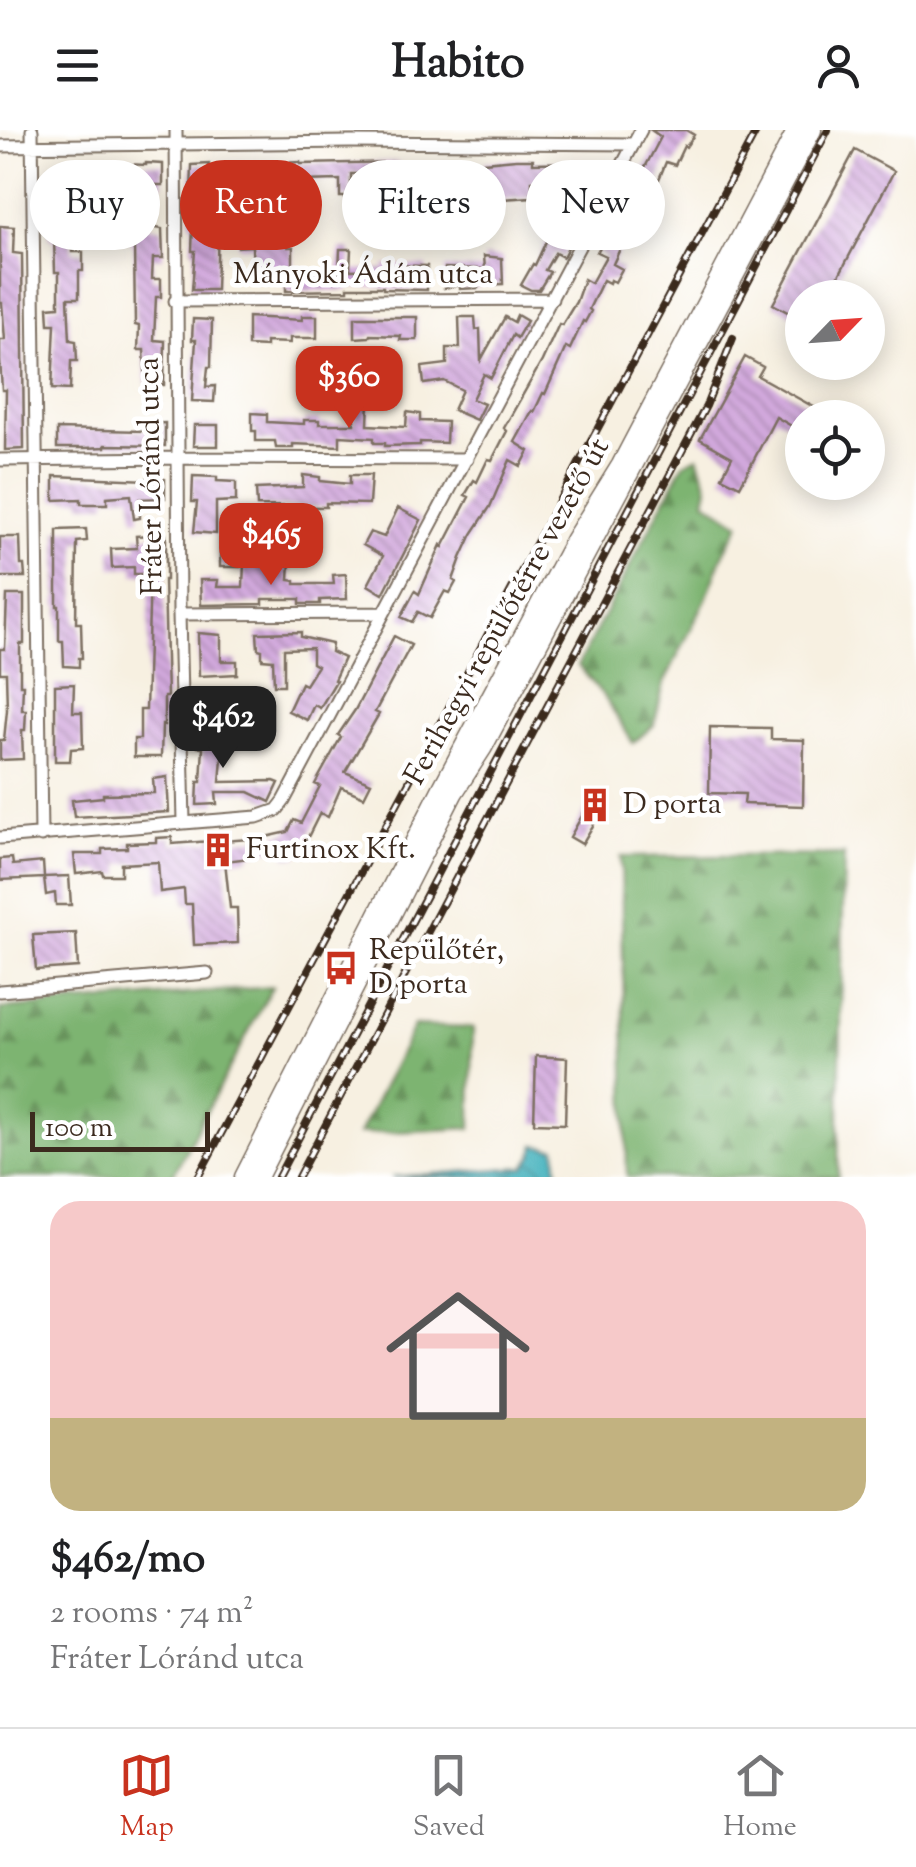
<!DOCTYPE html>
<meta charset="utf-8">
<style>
:root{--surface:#fff;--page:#f6f6f6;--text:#202124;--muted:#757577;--line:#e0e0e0;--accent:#c8321e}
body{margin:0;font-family:"Sorts Mill Goudy",serif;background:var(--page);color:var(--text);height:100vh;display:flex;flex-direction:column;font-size:38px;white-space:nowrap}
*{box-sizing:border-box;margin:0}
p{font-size:32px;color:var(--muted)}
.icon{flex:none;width:55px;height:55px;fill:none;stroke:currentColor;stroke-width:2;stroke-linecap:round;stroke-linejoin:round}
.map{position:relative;height:1047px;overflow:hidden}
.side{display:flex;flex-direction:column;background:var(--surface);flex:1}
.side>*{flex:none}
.hud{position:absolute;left:30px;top:30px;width:858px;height:90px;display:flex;gap:20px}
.needle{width:65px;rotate:65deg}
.tools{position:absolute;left:785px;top:150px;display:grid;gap:20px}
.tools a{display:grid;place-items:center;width:100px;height:100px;border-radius:50%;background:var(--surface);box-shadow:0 5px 25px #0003;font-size:50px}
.scale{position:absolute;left:30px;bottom:25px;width:180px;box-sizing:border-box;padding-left:10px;border:5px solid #3b2a1e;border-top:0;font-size:28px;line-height:35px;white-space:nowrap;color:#3b2a1e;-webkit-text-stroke:8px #fff;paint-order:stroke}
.price{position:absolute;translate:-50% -85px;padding:0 22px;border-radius:20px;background:var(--accent);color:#fff;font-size:32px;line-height:65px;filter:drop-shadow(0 2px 5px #0008)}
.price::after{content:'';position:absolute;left:50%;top:60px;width:30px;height:22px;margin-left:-15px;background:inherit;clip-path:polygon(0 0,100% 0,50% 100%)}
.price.on{background:#222;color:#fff}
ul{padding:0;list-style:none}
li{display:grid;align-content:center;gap:20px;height:530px;padding:0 50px}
li span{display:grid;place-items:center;height:310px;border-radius:30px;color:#555}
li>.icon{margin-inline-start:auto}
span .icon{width:180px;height:180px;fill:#fffc;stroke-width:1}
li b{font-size:42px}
.chip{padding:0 35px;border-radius:45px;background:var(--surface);box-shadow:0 5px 25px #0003;font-size:35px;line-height:90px}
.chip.on{background:var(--accent);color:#fff}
header{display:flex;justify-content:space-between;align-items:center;height:130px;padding:0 50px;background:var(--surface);font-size:45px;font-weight:800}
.dock{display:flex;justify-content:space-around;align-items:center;height:140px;border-top:2px solid var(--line);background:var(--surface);font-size:28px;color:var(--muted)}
.dock a{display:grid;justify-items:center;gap:5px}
.dock .on{color:var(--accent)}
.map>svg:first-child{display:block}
</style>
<header><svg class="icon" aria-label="menu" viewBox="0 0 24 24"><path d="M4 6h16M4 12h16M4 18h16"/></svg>Habito<svg class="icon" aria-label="person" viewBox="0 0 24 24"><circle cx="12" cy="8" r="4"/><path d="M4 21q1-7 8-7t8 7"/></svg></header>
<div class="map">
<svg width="916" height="1047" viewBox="0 0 916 1047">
<defs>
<pattern id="forest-firs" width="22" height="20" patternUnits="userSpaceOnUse" patternTransform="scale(2.5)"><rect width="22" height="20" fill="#7db471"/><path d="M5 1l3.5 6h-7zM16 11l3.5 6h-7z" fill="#68935c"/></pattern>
<pattern id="water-waves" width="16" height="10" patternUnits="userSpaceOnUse" patternTransform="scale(2.5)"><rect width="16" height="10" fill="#41b0bc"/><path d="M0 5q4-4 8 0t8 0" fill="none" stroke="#388f98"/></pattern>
<pattern id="building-back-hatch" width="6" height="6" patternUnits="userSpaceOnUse" patternTransform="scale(2.5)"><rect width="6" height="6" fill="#d2a9dd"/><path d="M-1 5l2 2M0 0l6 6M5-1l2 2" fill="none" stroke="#ac8ab3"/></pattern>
</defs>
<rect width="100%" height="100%" fill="#fff"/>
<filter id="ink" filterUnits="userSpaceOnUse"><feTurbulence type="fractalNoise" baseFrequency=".01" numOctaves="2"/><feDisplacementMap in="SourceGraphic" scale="20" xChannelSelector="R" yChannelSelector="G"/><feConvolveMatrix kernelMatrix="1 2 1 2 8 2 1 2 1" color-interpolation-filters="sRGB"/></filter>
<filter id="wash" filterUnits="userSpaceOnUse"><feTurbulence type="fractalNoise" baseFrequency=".0048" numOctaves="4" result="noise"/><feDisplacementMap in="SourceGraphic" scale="40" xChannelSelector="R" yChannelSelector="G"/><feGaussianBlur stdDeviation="2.25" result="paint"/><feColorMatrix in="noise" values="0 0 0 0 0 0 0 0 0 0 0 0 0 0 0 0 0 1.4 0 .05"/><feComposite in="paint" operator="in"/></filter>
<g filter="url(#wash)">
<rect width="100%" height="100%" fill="#f7f0e1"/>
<path fill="url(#forest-firs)" stroke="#5c6f48" stroke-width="2.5" d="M698 326 708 357 705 371 740 393 722 427 706 469 664 553 654 595 633 613 606 569 578 535 684 333Z
M844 725 838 1047H627L621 727Z
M272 857 172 1047H0V879Z
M414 896 473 898 471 998 359 1004Z"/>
<path fill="url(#water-waves)" stroke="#3e6d6d" stroke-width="2.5" d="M535 1015 556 1018 558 1047H392L525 1037 533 1025Z"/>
<g id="blocks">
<path fill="url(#building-back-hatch)" d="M651 0H686L694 5 686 17 684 16 675 35 666 32 651 69 629 110 625 108 613 134 622 139 615 152 610 150 609 153 603 150 589 179 591 181 585 192 583 191 570 219 566 217 545 264 543 263 534 282 532 281 515 312 529 321 521 336 510 330 490 377 472 404 461 428 453 450 456 452 450 463 445 461 430 488 418 482 412 492 401 487 415 461 419 464 441 415 443 417 469 367 465 365 474 350 477 352 488 329 492 330 507 301 504 298 542 231 559 194 562 195 576 172 584 149 591 153 606 126 597 122 622 81 661 7Z
M855 20 894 41 827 168H802V190L773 174Z
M516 29H533V33L582 32V50L532 51V67L502 69V75L484 76V71L461 70 460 49 484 48V32Z
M300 32V34L399 32V36L434 37V34L448 32 451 52 423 53 424 84 407 85V55L380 56V44H351V67H340V50L301 51V53L285 54 288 117H293V142H339L340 119H351L350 140 384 139 385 135 427 136V160L383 159V157H348V160L286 161V149L253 150 252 116 238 117 237 98 265 97 263 52H256V47H237V34L257 36V34Z
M146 33 163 34V55H138V61H126L127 34 146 35Z
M102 34 103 79 74 78V81H70L72 122H83V141H79V168H68L70 210 76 211 77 231H71L70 260 52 259 55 194H49L48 177 59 176V142H55L54 109H50L52 36Z
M209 34 210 68 214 67 213 99H218L216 160H192L195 121H192L193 94H190L192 35Z
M138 95 162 99 163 128H153L152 149H161V167H156L154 210 165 211 164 255H146L144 220H138L139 196 135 195 134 114H131L130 101H138Z
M0 96 14 97 13 123 22 124 24 319 5 320 6 260H2L0 230V210H5L2 173H0Z
M550 103 570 113 563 127 555 123 545 140 550 142 539 160H531L521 155 533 134 535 135Z
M484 126 502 128 503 154 478 155V158L460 159V155L444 158 445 138 485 139Z
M517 185 527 191 517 208 513 205 491 248 484 244 472 269 484 274 476 290 453 280 462 260 444 251 424 254 422 237 447 234V218H460L459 187H475L476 200 480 199 481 230 505 187 514 192Z
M302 186H317V208H290V213L266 212V217L248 216V187L302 190Z
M355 187H417V210H400L401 206 370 205 369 207 355 208Z
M193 189 212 190 211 237H208L206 257 215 256 214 272 192 271 196 210H192Z
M745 227 763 237 758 246 821 281 818 288H802V302L776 287 740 356 722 347 732 327 700 309Z
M355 270 369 271 368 295 406 297 407 282 420 284V291L447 292 446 313 420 312V315L385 316V313H374V308L340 306V316L293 314V318H276L275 311H256V301H252V283L267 284V292L304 294V290H319V294H354Z
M165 293V316L105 315V317L85 318H57V299L144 301V294Z
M194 295H218V316H193Z
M303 345 320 347V351L350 354V345H371L369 374 326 373V377L257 376 256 359 303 357Z
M54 346 148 350V347L165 349V368L140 369V388L134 389 131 365 107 367V374H81V369L54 370Z
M193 346 217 347V351L236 352V371L216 372V404L194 402 197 372H192Z
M398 378 421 390 383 464 368 455 383 426 363 415 370 402 384 407Z
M86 399 87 411 77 412 76 493H81L82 528H79V537L64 536 63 511H59V476H57V400Z
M166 404V450H164L167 567H164V595H162L161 627H134V609H140V580H146L150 444H134V437L112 438 111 419 137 418 136 406Z
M0 407H20L21 435H24L25 447H0Z
M220 409 240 411V437H220Z
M276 430 290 431 289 450 295 451V454H334L333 445 346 444 347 469 320 470V474H300V469H263V474L201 475 200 450H218L217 457H243L244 432 276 436Z
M7 465H24V514H20V555H23L22 580H26L25 600H22L23 629 0 630V610H4L7 580 6 543H0V519H5Z
M301 502V507L332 514 331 522 344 528 334 550 336 551 320 578 314 575 307 590 288 581 301 553 305 555 317 536 312 533V518L284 519V555H274L273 530 262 529V520L258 519 257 503Z
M198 503 221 505V531H237V544L199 546Z
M394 506 411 515 375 582 379 584 345 642 371 653 364 667 341 657 328 687 320 683 298 727H286V716L250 724V728L225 731 230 778H237L238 813 194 815 192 774H185L184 759 160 762 158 732 121 734V745H103L102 741 76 744 74 724H102V719L127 718V713L156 712V708L172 707V714L211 711V705L223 704 224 711 262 708 288 702 294 690 301 693 320 656 315 654 341 607 338 605 355 580Z
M74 554 73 582H82L83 618 71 619 70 631H55V555Z
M223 597 222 605H228L227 616H223L220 652 274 651 279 653 270 672 249 662H216L217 674 197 675 198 652H201L203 617H198L199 598Z
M710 597 771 598V609L804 610 803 676 744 674 745 664 709 663Z
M167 647 169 682 74 687 72 670 103 667V664L154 663 153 649Z
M595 663 604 668 594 687 597 689 582 714 570 707Z
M12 728 13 735 43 732 44 747 69 746 71 775H56L55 763 46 765 44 748 0 750V729Z
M76 803 78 837 36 840 33 805Z
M536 926 567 928 565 994 534 993Z"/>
</g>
</g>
<g filter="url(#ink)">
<use href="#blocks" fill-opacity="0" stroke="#7d6f62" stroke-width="2.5"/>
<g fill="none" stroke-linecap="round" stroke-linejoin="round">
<g stroke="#7d6f62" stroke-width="15">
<path id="street" d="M32 0 41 706
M176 0 179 484 184 692
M0 16 351 12 634 14
M175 171 552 169
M0 330 177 328 467 329
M179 484 384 483
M0 708 257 687 277 680 284 671 641 0
M0 861 207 843"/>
</g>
<g stroke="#7d6f62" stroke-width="21">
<path id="primary" d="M244 1047 443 656 575 409 621 335 797 0
M258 1047 454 662 483 617 812 0"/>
</g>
<use href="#street" stroke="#fff" stroke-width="11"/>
<use href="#primary" stroke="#fff" stroke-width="18"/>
<g stroke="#3b2a1e" stroke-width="8">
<path id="rail" d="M198 1047 757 0
M278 1047 828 0
M298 1047 706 276 733 208"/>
</g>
<use href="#rail" stroke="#fff" stroke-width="4" stroke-dasharray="11" stroke-linecap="butt"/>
</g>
</g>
<defs>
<g id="building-bare" transform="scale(2.7)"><path d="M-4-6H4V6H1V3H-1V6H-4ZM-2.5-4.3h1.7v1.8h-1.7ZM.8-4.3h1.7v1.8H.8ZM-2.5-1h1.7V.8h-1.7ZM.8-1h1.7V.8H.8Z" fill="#c8321e" stroke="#fff" stroke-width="2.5" paint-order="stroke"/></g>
<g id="bus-bare" transform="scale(2.7)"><path d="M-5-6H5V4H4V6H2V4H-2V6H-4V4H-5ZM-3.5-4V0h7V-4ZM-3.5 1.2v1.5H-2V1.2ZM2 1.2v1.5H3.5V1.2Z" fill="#c8321e" stroke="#fff" stroke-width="2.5" paint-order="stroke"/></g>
</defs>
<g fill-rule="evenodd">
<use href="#building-bare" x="595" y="675"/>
<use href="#building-bare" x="218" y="720"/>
<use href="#bus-bare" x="341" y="838"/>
</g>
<g text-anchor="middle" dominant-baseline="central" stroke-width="9" stroke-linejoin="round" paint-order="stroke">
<g font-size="30" fill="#3b2a1e" stroke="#fff">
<text x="363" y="145">Mányoki Ádám utca</text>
<text transform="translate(152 346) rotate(-91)">Fráter Lóránd utca</text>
<text transform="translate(508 482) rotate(-61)">Ferihegyi repülőtérre vezető út</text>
</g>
<g font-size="30" fill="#3b2a1e" stroke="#fff" text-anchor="start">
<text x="623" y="675">D porta</text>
<text x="246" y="720">Furtinox Kft.</text>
<text x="369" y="821">Repülőtér,<tspan x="369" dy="34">D porta</tspan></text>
</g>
</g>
</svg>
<div class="tools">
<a><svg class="needle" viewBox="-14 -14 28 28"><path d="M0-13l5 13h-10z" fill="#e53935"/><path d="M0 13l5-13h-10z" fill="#757577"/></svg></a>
<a><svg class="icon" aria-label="locate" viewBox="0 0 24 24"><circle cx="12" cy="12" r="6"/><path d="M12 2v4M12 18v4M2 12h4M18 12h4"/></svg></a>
</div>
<div class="scale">100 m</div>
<b class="price" style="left:349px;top:301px">$360</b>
<b class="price" style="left:271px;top:458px">$465</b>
<b class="price on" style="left:223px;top:641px">$462</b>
<div class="hud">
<a class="chip">Buy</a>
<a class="chip on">Rent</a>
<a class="chip">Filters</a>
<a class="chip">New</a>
</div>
</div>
<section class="side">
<ul>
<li><span style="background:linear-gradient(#f6c9c9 70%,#c2b280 0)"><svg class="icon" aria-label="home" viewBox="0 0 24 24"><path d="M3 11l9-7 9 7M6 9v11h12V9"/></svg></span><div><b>$462/mo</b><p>2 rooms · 74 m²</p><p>Fráter Lóránd utca</p></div></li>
</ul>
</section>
<nav class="dock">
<a class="on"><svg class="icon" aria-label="map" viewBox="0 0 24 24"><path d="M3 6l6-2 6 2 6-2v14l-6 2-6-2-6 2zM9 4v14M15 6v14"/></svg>Map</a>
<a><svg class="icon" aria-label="saved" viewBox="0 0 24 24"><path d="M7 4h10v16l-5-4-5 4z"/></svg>Saved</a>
<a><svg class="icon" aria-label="home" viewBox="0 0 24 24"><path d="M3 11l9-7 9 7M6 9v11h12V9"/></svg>Home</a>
</nav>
